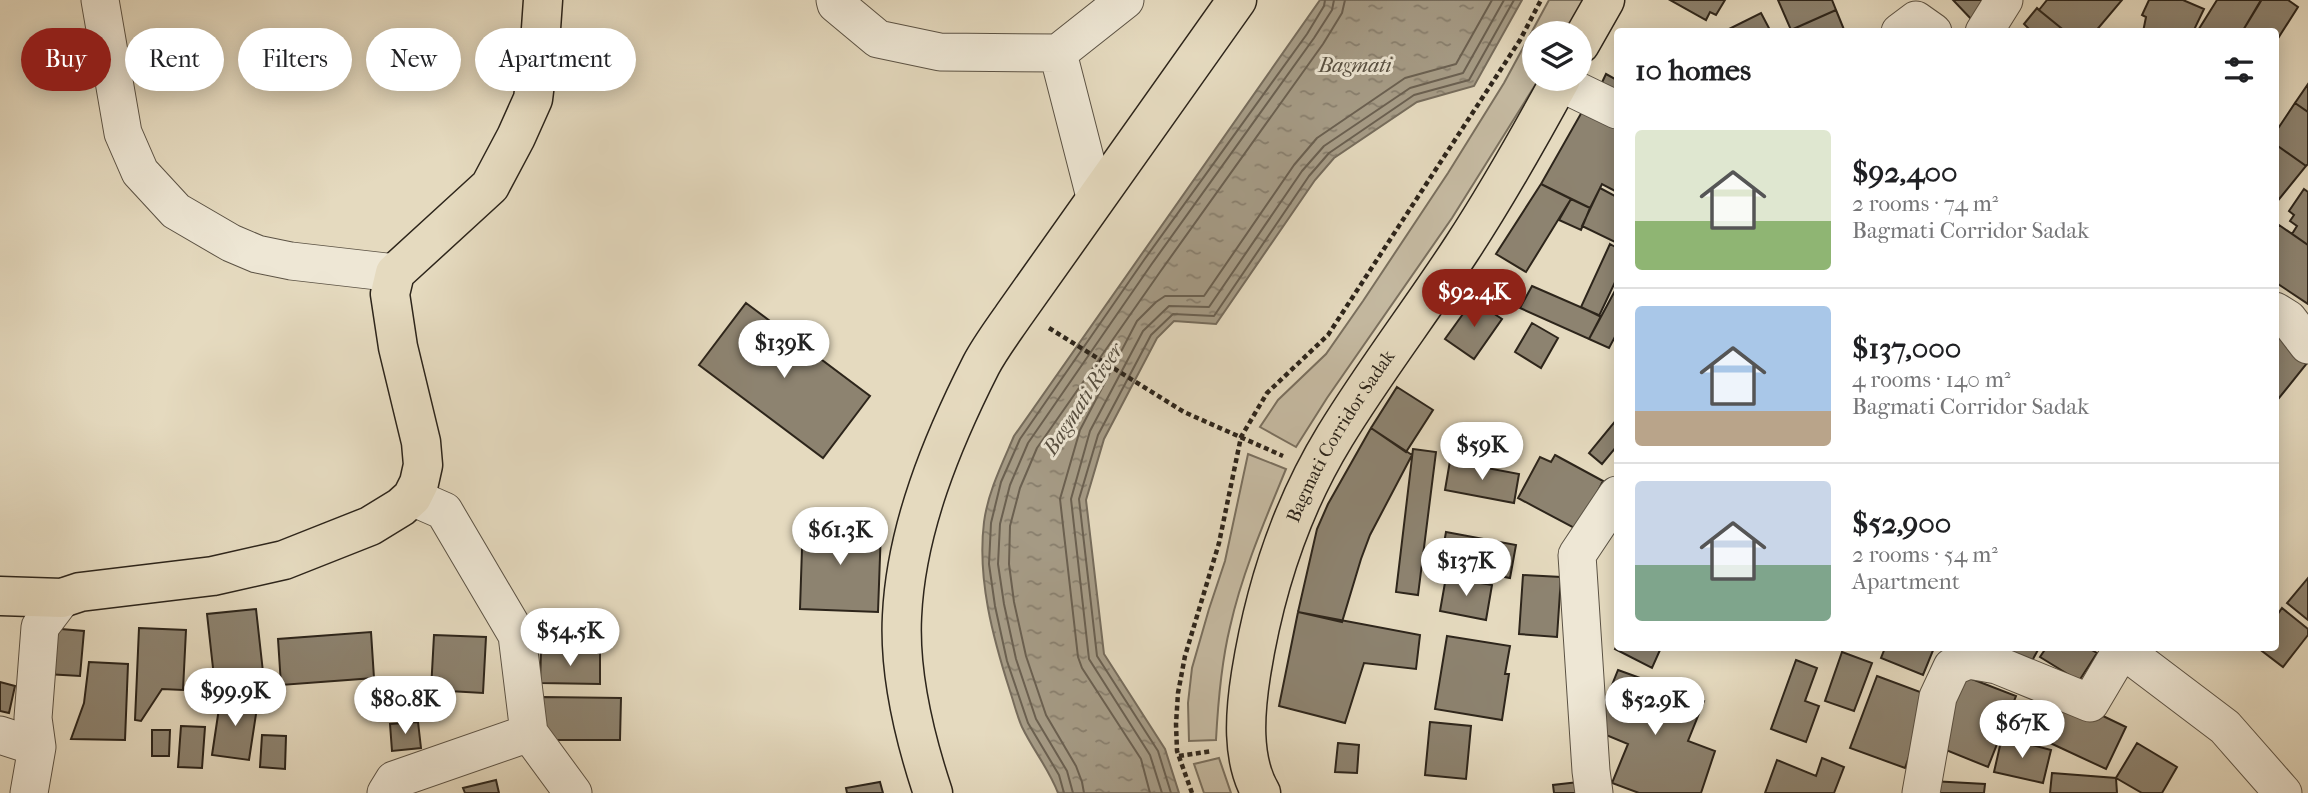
<!DOCTYPE html>
<meta charset="utf-8">
<style>
:root{--surface:#fff;--page:#f2f2f2;--text:#202124;--muted:#757577;--line:#e0e0e0;--accent:#8f2418}
body{margin:0;font-family:"IM FELL French Canon",serif;background:var(--page);color:var(--text);height:100vh;display:flex;flex-direction:column;font-size:26px;white-space:nowrap}
*{box-sizing:border-box;margin:0}
p{font-size:23px;color:var(--muted)}
.icon{flex:none;width:38px;height:38px;fill:none;stroke:currentColor;stroke-width:2;stroke-linecap:round;stroke-linejoin:round}
.map{position:relative;flex:1;overflow:hidden}
.details{position:absolute;left:1614px;top:28px;width:665px;height:623px;display:flex;flex-direction:column;background:var(--surface);border-radius:7px;box-shadow:0 4px 18px #0003}
.details>*{flex:none}
.top-card{position:absolute;left:21px;top:28px;width:665px;height:63px;display:flex;gap:14px}
.controls{position:absolute;left:1522px;top:21px;display:grid;gap:14px}
.controls a{display:grid;place-items:center;width:70px;height:70px;border-radius:50%;background:var(--surface);box-shadow:0 4px 18px #0003;font-size:35px}
.price{position:absolute;translate:-50% -60px;padding:0 16px;border-radius:24px;background:#fff;color:#222;font-size:23px;line-height:46px;filter:drop-shadow(0 2px 4px #0008)}
.price::after{content:'';position:absolute;left:50%;top:42px;width:21px;height:16px;margin-left:-10px;background:inherit;clip-path:polygon(0 0,100% 0,50% 100%)}
.price.selected{background:var(--accent);color:#fff}
ul{padding:0;list-style:none}
li{display:flex;align-items:center;gap:21px;height:175px;padding:0 21px}
li+li{border-top:2px solid var(--line)}
li span{display:grid;place-items:center;flex:none;width:196px;height:140px;border-radius:7px;color:#555}
li>.icon{margin-inline-start:auto}
span .icon{width:84px;height:84px;fill:#fffc;stroke-width:1}
li b{font-size:30px}
h2{display:flex;justify-content:space-between;align-items:center;height:84px;padding:0 21px;font-size:30px}
.tag{padding:0 24px;border-radius:32px;background:var(--surface);box-shadow:0 4px 18px #0003;font-size:24px;line-height:63px}
.tag.selected{background:var(--accent);color:#fff}
.map>svg:first-child{display:block}
</style>
<div class="map">
<svg width="2308" height="793" viewBox="0 0 2308 793">
<defs>
<pattern id="water-ripples" width="26" height="14" patternUnits="userSpaceOnUse" patternTransform="scale(1.75)"><rect width="26" height="14" fill="#a69c87"/><path d="M2 4q2-2 4 0t4 0M15 11q2-2 4 0t4 0" fill="none" stroke="#887f6e"/></pattern>
</defs>
<rect width="100%" height="100%" fill="#e5dabf"/>
<filter id="stains"><feTurbulence type="fractalNoise" baseFrequency=".00286" numOctaves="4"/><feColorMatrix values="0 0 0 0 .2 0 0 0 0 .09 0 0 0 0 .02 0 0 0 .5 -.17"/></filter>
<radialGradient id="worn" r=".72"><stop offset=".6" stop-color="#630" stop-opacity="0"/><stop offset="1" stop-color="#630" stop-opacity=".3"/></radialGradient>
<path fill="#c6bba3" stroke="#7a705f" stroke-width="2" d="M1549 0H1587L1567 33H1535V79H1539L1452 218 1327 398 1296 447 1260 427 1278 400 1326 354 1363 301 1448 173 1504 83Z
M1248 454 1286 469C1265 520 1242 573 1230 627 1221 664 1218 702 1216 740L1189 741 1188 703 1192 668 1209 609 1225 561Z
M1219 758 1231 793H1204L1194 764Z"/>
<path fill="url(#water-ripples)" stroke="#766c5c" stroke-width="2" d="M1320 0H1522L1474 86 1417 102 1334 158 1315 180 1216 324 1174 321 1157 338 1104 439 1086 500 1104 654 1165 749 1179 793H1058C1049 769 1033 750 1022 727 1017 716 1014 703 1010 691 993 638 977 579 984 522 988 492 1002 464 1014 436Z"/>
<g fill="none" stroke-linecap="round" stroke-linejoin="round">
<path stroke="#6a6051" stroke-width="2" d="M1064 793 1059 775 1028 723 1007 661 995 606 989 564 991 523 1001 482 1020 439 1144 260 1307 34 1324 6 1325 0
M1073 793 1067 771 1036 719 1016 659 1004 604 998 564 1000 524 1010 485 1028 443 1151 265 1314 38 1332 10 1334 0
M1084 793 1082 782 1076 766 1046 715 1026 656 1014 602 1009 564 1010 526 1020 488 1037 448 1160 272 1323 44 1342 13 1345 0
M1150 793 1141 759 1082 668 1078 657 1060 499 1080 430 1137 321 1156 302 1165 296H1204L1294 165 1317 138 1405 78 1456 64 1492 0
M1162 793 1150 755 1089 659 1071 499 1090 431 1143 331 1169 306 1209 307 1302 171 1324 146 1410 88 1463 73 1504 0
M1171 793 1158 751 1097 656 1079 499 1098 435 1151 335 1173 314 1214 316 1309 176 1329 153 1414 95 1469 80 1514 0"/>
</g>
<path fill="#8d8370" stroke="#2d251b" stroke-width="2" d="M1670 0H1725L1716 15 1710 12 1706 20Z
M1778 0H1832L1836 10 1791 30Z
M1953 0H1995L1973 21Z
M2047 0H2122L2095 32H2066L2039 10Z
M2149 0H2183L2204 9 2193 32H2143L2146 17 2142 15Z
M2217 0H2260L2261 1 2242 32H2197Z
M2288 0 2298 7 2275 43V32H2242L2261 0Z
M2037 8 2039 10 2066 32H2032L2024 24Z
M1836 10 1845 32H1787L1791 30Z
M1761 13 1771 32H1723Z
M1606 74 1617 80V106L1596 95Z
M2308 84V112L2295 103Z
M2295 103 2308 112V164L2306 166 2275 144V133Z
M1583 110 1617 127V192L1602 184 1590 208 1541 184Z
M2275 144 2306 166 2276 203H2275Z
M1541 184 1571 199 1526 272 1496 254Z
M1600 188 1617 197V243L1582 226Z
M2304 189 2308 192V245L2292 234 2297 226 2290 221 2294 215 2289 211Z
M1571 199 1590 208 1581 230 1559 220Z
M2279 225 2308 245V304L2275 282V232Z
M1610 244 1617 248V278L1599 316 1581 307Z
M1532 286 1601 316 1589 339 1520 308Z
M1617 287V333L1609 348 1589 339Z
M1473 300 1502 319 1474 359 1445 339Z
M746 303 870 396 823 458 699 365Z
M1532 323 1558 338 1541 368 1515 352Z
M2275 323 2308 362 2275 403Z
M1397 387 1433 410 1406 452 1371 428Z
M1617 419V446L1602 464 1589 453Z
M1371 428 1412 455 1370 535 1361 559 1342 622 1298 612 1317 529 1328 504Z
M1413 449 1436 452 1418 595 1396 592Z
M1555 455 1603 481 1578 530 1518 498 1540 457 1551 462Z
M1450 461 1519 474 1514 503 1445 490Z
M803 518 881 529 878 612 800 609Z
M1446 532 1516 545 1510 578 1440 565Z
M1523 575 1561 577 1557 637 1519 634Z
M1446 577 1492 585 1486 620 1440 611Z
M2308 578V620L2287 603Z
M2282 608 2308 629V635L2283 667 2258 648H2275V618Z
M256 609 264 681 215 686 207 614Z
M1298 612 1420 635 1416 669 1364 663 1345 723 1279 706Z
M49 628 84 631 80 676 46 674Z
M139 628 186 630 183 690 162 689 141 721 135 720Z
M371 632 374 678 281 685 278 639Z
M434 635 486 637 483 693 431 690Z
M1447 636 1510 646 1505 674H1509L1502 720 1435 709Z
M1617 645V648H1655L1660 650 1652 668 1615 649Z
M1885 648H1934L1923 675 1881 658Z
M1988 648H2039L2026 672Z
M2046 648H2088L2097 653 2079 681 2040 657Z
M541 652 600 653V684L540 683Z
M1842 652 1872 663 1854 711 1825 701Z
M1796 660 1817 668 1805 701 1819 706 1806 742 1771 729Z
M89 662 128 664 125 740 71 739 84 703Z
M1618 670 1704 701 1688 741 1715 751 1701 793H1639L1612 783 1628 744 1594 730Z
M1877 676 1931 696 1905 768 1850 748Z
M1964 676 2016 696 1988 767 1936 746Z
M0 682 15 686 9 713 0 711Z
M2053 692 2126 727 2106 769 2033 735Z
M221 695 258 701 249 760 212 755Z
M543 697 621 698 620 740H543Z
M418 722 421 748 392 751 390 724Z
M1430 722 1471 726 1466 779 1425 775Z
M181 726 205 727 202 768 178 767Z
M152 730H170L169 756H152Z
M262 735 286 736 285 769 260 767Z
M2002 737 2051 750 2043 783 1994 772Z
M1338 743 1359 745 1357 773 1335 772Z
M2137 743 2177 767 2162 793H2142L2116 778Z
M1822 758 1844 767 1834 793H1765L1777 760 1816 776Z
M2052 773 2116 778 2117 793H2050Z
M496 780 499 793H465L463 788Z
M1587 781 1588 793H1554L1553 785Z
M1931 781 1985 784 1984 793H1930Z
M880 782 883 793H847L846 788Z"/>
<g fill="none" stroke-linecap="round" stroke-linejoin="round">
<g stroke="#5b5244" stroke-width="39">
<path id="minor" d="M100 0 123 133 140 172 176 211 231 243 257 254 291 261 395 273
M835 0 836 4 878 39 940 52 1058 53 1095 197
M1900 32 1916 20 1933 32
M1984 32 2004 0
M1058 53 1125 0
M1559 82 1617 110
M2275 311 2288 319 2308 345
M412 497 444 511 517 635 529 733 573 793
M0 735 37 747
M29 793 37 747 33 718 40 627 62 598
M386 793 394 780 529 733
M1594 793 1591 771 1577 555 1617 495
M1921 793 1938 697 1952 667 1969 660 1997 665 2090 703 2122 649 2225 727 2283 793"/>
</g>
<g stroke="#2d251b" stroke-width="41">
<g id="major">
<path d="M1580 44 1605 0"/>
<path d="M0 596 62 598 80 592 213 576 284 560 370 526 401 507 412 497 419 483 423 465 421 442 398 347 390 294 395 273 490 186 516 137 533 99 540 43 543 0"/>
<path d="M933 793C915 739 899 674 902 616 906 529 942 442 981 365 990 348 1002 332 1013 316L1237 0"/>
<path id="s1" d="M1261 793C1241 759 1245 712 1251 674 1264 592 1291 508 1335 436 1374 372 1421 311 1462 248 1498 193 1530 136 1561 79"/>
</g>
</g>
<path stroke="#2d251b" stroke-width="4.5" stroke-dasharray="5 3.5" stroke-linecap="butt" d="M1049 328 1184 412 1283 456
M1179 756 1212 751
M1192 793 1177 751 1176 724 1178 693 1185 656 1219 543 1241 437 1267 393 1328 335 1520 40 1541 0"/>
<use href="#minor" stroke="#eee7d5" stroke-width="37"/>
<use href="#major" stroke="#e5dabf" stroke-width="38"/>
</g>
<g text-anchor="middle" dominant-baseline="central" stroke-width="6" stroke-linejoin="round" paint-order="stroke">
<g font-size="19" fill="#2d251b" stroke="#eee7d5">
<text stroke="none"><textPath href="#s1" startOffset="378">Bagmati Corridor Sadak</textPath></text>
</g>
<g font-size="21" font-style="italic" fill="#574f41" stroke="#eee7d5">
<text x="1355" y="65">Bagmati</text>
<text transform="translate(1083 399) rotate(-57)">Bagmati River</text>
</g>
</g>
<rect width="100%" height="100%" filter="url(#stains)"/>
<rect width="100%" height="100%" fill="url(#worn)"/>
</svg>
<div class="controls">
<a><svg class="icon" aria-label="layers" viewBox="0 0 24 24"><path d="M12 4l9 5-9 5-9-5zM3 14l9 5 9-5"/></svg></a>
</div>
<b class="price selected" style="left:1474px;top:329px">$92.4K</b>
<b class="price" style="left:784px;top:380px">$139K</b>
<b class="price" style="left:1482px;top:482px">$59K</b>
<b class="price" style="left:840px;top:567px">$61.3K</b>
<b class="price" style="left:1466px;top:598px">$137K</b>
<b class="price" style="left:570px;top:668px">$54.5K</b>
<b class="price" style="left:235px;top:728px">$99.9K</b>
<b class="price" style="left:405px;top:736px">$80.8K</b>
<b class="price" style="left:1655px;top:737px">$52.9K</b>
<b class="price" style="left:2022px;top:760px">$67K</b>
<div class="top-card">
<a class="tag selected">Buy</a>
<a class="tag">Rent</a>
<a class="tag">Filters</a>
<a class="tag">New</a>
<a class="tag">Apartment</a>
</div>
<section class="details">
<h2>10 homes<svg class="icon" aria-label="filters" viewBox="0 0 24 24"><path d="M4 7h16M4 17h16"/><circle cx="9" cy="7" r="2"/><circle cx="15" cy="17" r="2"/></svg></h2>
<ul>
<li><span style="background:linear-gradient(#dfe7d0 65%,#8fb573 0)"><svg class="icon" aria-label="home" viewBox="0 0 24 24"><path d="M3 11l9-7 9 7M6 9v11h12V9"/></svg></span><div><b>$92,400</b><p>2 rooms · 74 m²</p><p>Bagmati Corridor Sadak</p></div></li>
<li><span style="background:linear-gradient(#a9c7e8 75%,#b9a48a 0)"><svg class="icon" aria-label="home" viewBox="0 0 24 24"><path d="M3 11l9-7 9 7M6 9v11h12V9"/></svg></span><div><b>$137,000</b><p>4 rooms · 140 m²</p><p>Bagmati Corridor Sadak</p></div></li>
<li><span style="background:linear-gradient(#c9d6e8 60%,#7fa58c 0)"><svg class="icon" aria-label="home" viewBox="0 0 24 24"><path d="M3 11l9-7 9 7M6 9v11h12V9"/></svg></span><div><b>$52,900</b><p>2 rooms · 54 m²</p><p>Apartment</p></div></li>
</ul>
</section>
</div>
